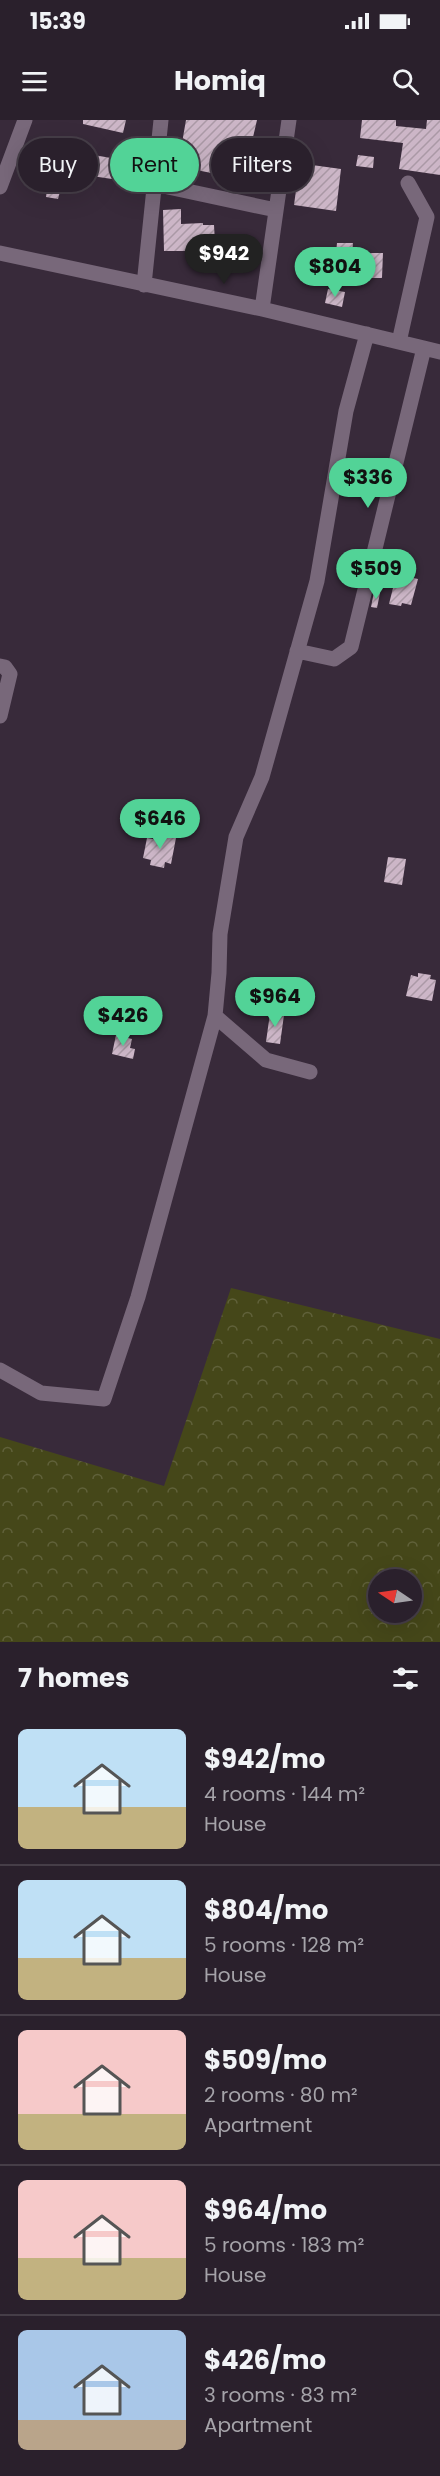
<!DOCTYPE html>
<meta charset="utf-8">
<style>
:root{--surface:#2a202c;--page:#322834;--text:#f1f3f6;--muted:#a5a3a9;--line:#463e48;--accent:#52d397}
body{margin:0;font-family:Poppins,sans-serif;background:var(--page);color:var(--text);height:100vh;display:flex;flex-direction:column;font-size:22px;white-space:nowrap}
*{box-sizing:border-box;margin:0}
p{font-size:20px;color:var(--muted)}
.icon{flex:none;width:33px;height:33px;fill:none;stroke:currentColor;stroke-width:2;stroke-linecap:round;stroke-linejoin:round}
.map{position:relative;height:1522px;overflow:hidden}
.drawer{display:flex;flex-direction:column;background:var(--surface);flex:1}
.drawer>*{flex:none}
.guide{position:absolute;left:18px;top:18px;width:405px;height:54px;display:flex;gap:12px}
.needle{width:39px;rotate:283deg}
.fabs{position:absolute;left:368px;top:1449px;display:grid;gap:12px}
.fabs a{display:grid;place-items:center;width:54px;height:54px;border-radius:50%;background:var(--surface);box-shadow:0 6px 24px #0002,0 0 0 2px var(--line);font-size:30px}
.price{position:absolute;translate:-50% -51px;padding:0 14px;border-radius:21px;background:var(--accent);color:#111;font-size:20px;line-height:39px;filter:drop-shadow(0 2px 3px #0008)}
.price::after{content:'';position:absolute;left:50%;top:36px;width:18px;height:14px;margin-left:-9px;background:inherit;clip-path:polygon(0 0,100% 0,50% 100%)}
.price.current{background:#222;color:#fff}
ul{padding:0;list-style:none}
li{display:flex;align-items:center;gap:18px;height:150px;padding:0 18px}
li+li{border-top:2px solid var(--line)}
li span{display:grid;place-items:center;flex:none;width:168px;height:120px;border-radius:9px;color:#555}
li>.icon{margin-inline-start:auto}
span .icon{width:72px;height:72px;fill:#fffc;stroke-width:1}
li b{font-size:26px}
h2{display:flex;justify-content:space-between;align-items:center;height:72px;padding:0 18px;font-size:26px}
.pill{padding:0 21px;border-radius:27px;background:var(--surface);box-shadow:0 6px 24px #0002,0 0 0 2px var(--line);font-size:21px;line-height:54px}
.pill.current{background:var(--accent);color:#111}
.status{display:flex;justify-content:space-between;align-items:center;height:42px;padding:0 30px;background:var(--surface);direction:ltr}
.status svg{height:16px;fill:currentColor}
header{display:flex;justify-content:space-between;align-items:center;height:78px;padding:0 18px;background:var(--surface);font-size:27px;font-weight:700}
.map>svg:first-child{display:block}
</style>
<div class="status"><b>15:39</b><svg viewBox="0 0 49 12"><path d="M0 12V9h3v3zM5 12V6h3v6zM10 12V3h3v9zM15 12V0h3v12zM26 1h20v11H26zM47 4h2v5h-2z"/></svg></div>
<header><svg class="icon" aria-label="menu" viewBox="0 0 24 24"><path d="M4 6h16M4 12h16M4 18h16"/></svg>Homiq<svg class="icon" aria-label="search" viewBox="0 0 24 24"><circle cx="10" cy="10" r="6"/><path d="M15 15l6 6"/></svg></header>
<div class="map">
<svg width="440" height="1522" viewBox="0 0 440 1522">
<defs>
<pattern id="forest-crowns" width="20" height="18" patternUnits="userSpaceOnUse" patternTransform="scale(1.5)"><rect width="20" height="18" fill="#454719"/><path d="M2 6a3 3 0 1 1 6 0M12 15a3 3 0 1 1 6 0" fill="none" stroke="#60613a"/></pattern>
<pattern id="building-hatch" width="6" height="6" patternUnits="userSpaceOnUse" patternTransform="scale(1.5)"><rect width="6" height="6" fill="#ccb6c7"/><path d="M-1 1l2-2M0 6l6-6M5 7l2-2" fill="none" stroke="#aa99a6"/></pattern>
</defs>
<rect width="100%" height="100%" fill="#382a3a"/>
<path fill="url(#forest-crowns)" fill-rule="evenodd" d="M231 1168 440 1219V1522H0V1317L164 1366ZM378 1460H411V1492H378Z"/>
<path fill="url(#building-hatch)" d="M83 0H126L123 13 83 4Z
M186 0H257L251 26 249 25 246 48H249L247 65 215 59 216 54 182 47 183 41 179 40Z
M362 0H396V6L426 9 427 0H440V55L399 49 403 23 360 18Z
M88 34 111 38 110 44H114L112 59 85 55Z
M358 35 374 37 373 48 356 46Z
M312 45 341 49 336 91 294 85 298 55 310 57Z
M39 52 64 57 58 79 46 77 47 70 35 68Z
M181 89V104L203 103V105H214L215 123H211V128L204 129V134H193V131H164L163 90Z
M337 123H353L352 133H383L382 158H358V152H332L333 133H336Z
M328 169 345 172 342 187 325 183Z
M401 455 418 459 411 485 402 483 401 486 389 484 395 460 399 461Z
M374 472 380 473 377 488 371 487Z
M157 713 176 718 171 744 165 742 164 748 150 745 151 740 143 738 147 718 153 719 154 714Z
M388 737 406 739 402 765 384 762Z
M418 853 431 855 430 859 436 860 432 881 406 876 411 855 418 857Z
M270 893 284 895 280 924 266 922Z
M116 915 132 919 130 928 135 929 133 939 112 934Z"/>
<g fill="none" stroke-linecap="round" stroke-linejoin="round">
<path stroke="#78687a" stroke-width="15" d="M154 64 276 90
M0 67 25 0
M0 133 262 189 440 232
M144 165 161 0
M262 189 289 0
M399 222 427 97 408 63
M297 531 334 539 351 527 424 228
M0 546 5 547 10 554 0 596
M215 896 266 940 310 952
M0 1250 41 1273 104 1279 138 1177 215 896 219 853 220 814 236 717 262 657 317 461 346 291 367 214"/>
</g>
</svg>
<div class="fabs">
<a><svg class="needle" viewBox="-14 -14 28 28"><path d="M0-13l5 13h-10z" fill="#e53935"/><path d="M0 13l5-13h-10z" fill="#a5a3a9"/></svg></a>
</div>
<b class="price current" style="left:224px;top:165px">$942</b>
<b class="price" style="left:335px;top:178px">$804</b>
<b class="price" style="left:368px;top:389px">$336</b>
<b class="price" style="left:376px;top:480px">$509</b>
<b class="price" style="left:160px;top:730px">$646</b>
<b class="price" style="left:275px;top:908px">$964</b>
<b class="price" style="left:123px;top:927px">$426</b>
<div class="guide">
<a class="pill">Buy</a>
<a class="pill current">Rent</a>
<a class="pill">Filters</a>
</div>
</div>
<section class="drawer">
<h2>7 homes<svg class="icon" aria-label="filters" viewBox="0 0 24 24"><path d="M4 7h16M4 17h16"/><circle cx="9" cy="7" r="2"/><circle cx="15" cy="17" r="2"/></svg></h2>
<ul>
<li><span style="background:linear-gradient(#bfe0f5 65%,#c2b280 0)"><svg class="icon" aria-label="home" viewBox="0 0 24 24"><path d="M3 11l9-7 9 7M6 9v11h12V9"/></svg></span><div><b>$942/mo</b><p>4 rooms · 144 m²</p><p>House</p></div></li>
<li><span style="background:linear-gradient(#bfe0f5 65%,#c2b280 0)"><svg class="icon" aria-label="home" viewBox="0 0 24 24"><path d="M3 11l9-7 9 7M6 9v11h12V9"/></svg></span><div><b>$804/mo</b><p>5 rooms · 128 m²</p><p>House</p></div></li>
<li><span style="background:linear-gradient(#f6c9c9 70%,#c2b280 0)"><svg class="icon" aria-label="home" viewBox="0 0 24 24"><path d="M3 11l9-7 9 7M6 9v11h12V9"/></svg></span><div><b>$509/mo</b><p>2 rooms · 80 m²</p><p>Apartment</p></div></li>
<li><span style="background:linear-gradient(#f6c9c9 65%,#c2b280 0)"><svg class="icon" aria-label="home" viewBox="0 0 24 24"><path d="M3 11l9-7 9 7M6 9v11h12V9"/></svg></span><div><b>$964/mo</b><p>5 rooms · 183 m²</p><p>House</p></div></li>
<li><span style="background:linear-gradient(#a9c7e8 75%,#b9a48a 0)"><svg class="icon" aria-label="home" viewBox="0 0 24 24"><path d="M3 11l9-7 9 7M6 9v11h12V9"/></svg></span><div><b>$426/mo</b><p>3 rooms · 83 m²</p><p>Apartment</p></div></li>
</ul>
</section>
